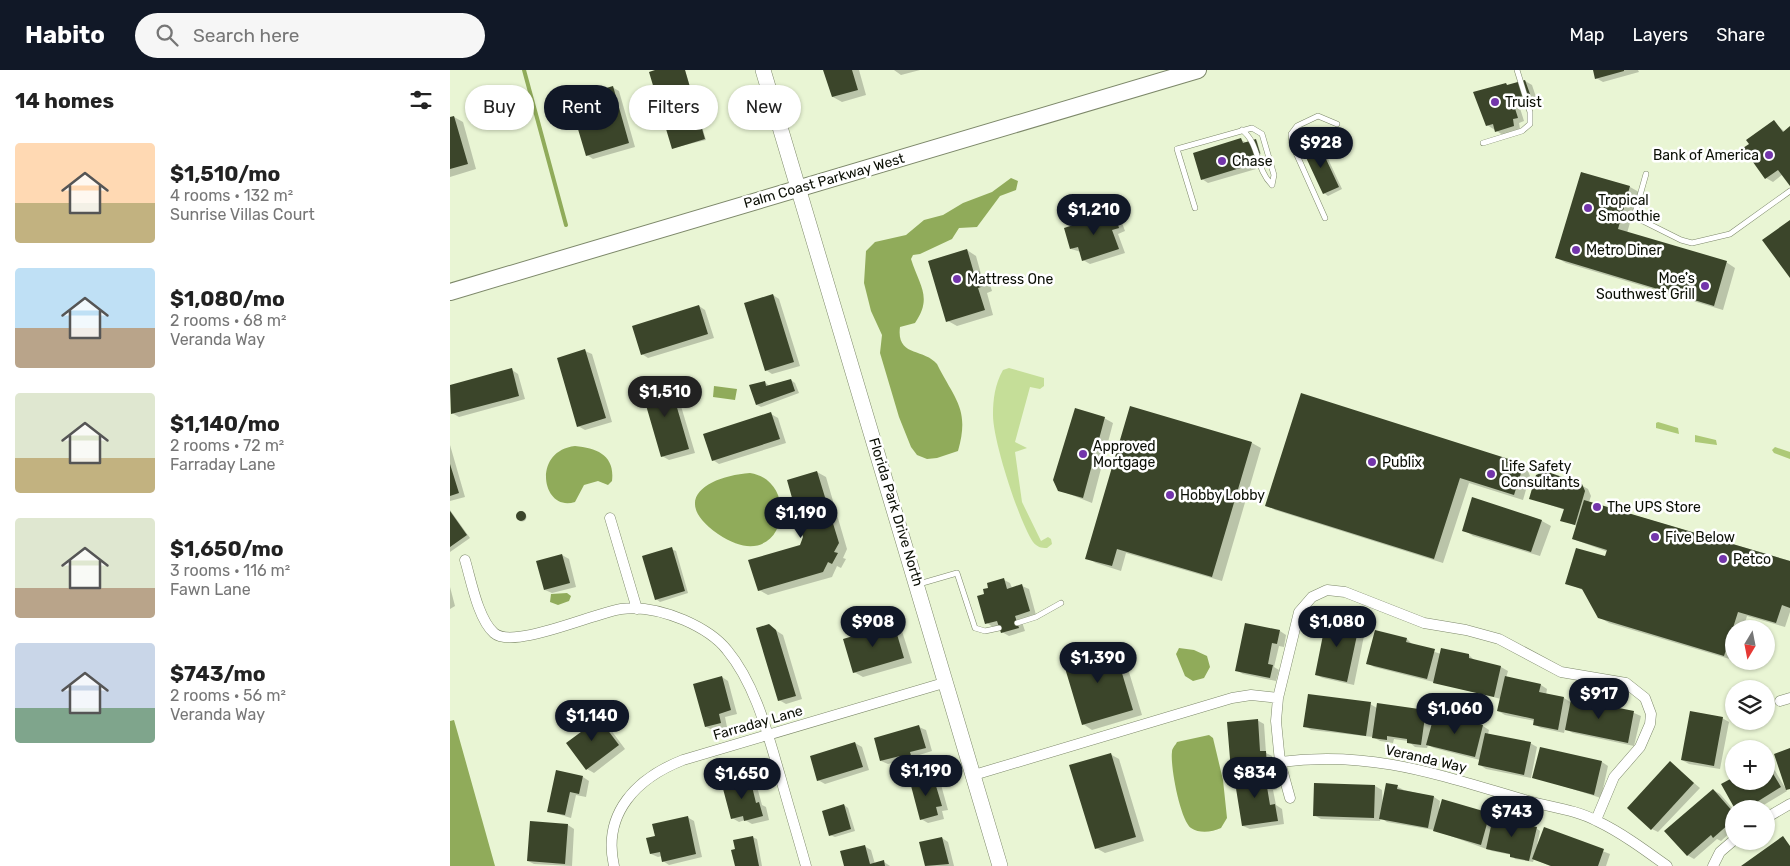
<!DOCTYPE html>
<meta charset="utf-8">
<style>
:root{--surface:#fff;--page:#f6f6f6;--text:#222;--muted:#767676;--accent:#111827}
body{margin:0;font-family:Rubik,sans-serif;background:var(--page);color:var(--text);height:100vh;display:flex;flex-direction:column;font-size:19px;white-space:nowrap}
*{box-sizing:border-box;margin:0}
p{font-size:16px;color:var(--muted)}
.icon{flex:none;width:28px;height:28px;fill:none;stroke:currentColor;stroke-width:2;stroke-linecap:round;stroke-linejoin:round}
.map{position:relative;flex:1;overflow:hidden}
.drawer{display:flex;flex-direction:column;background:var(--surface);width:450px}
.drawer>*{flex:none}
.guide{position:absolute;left:15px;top:15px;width:475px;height:45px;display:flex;gap:10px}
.needle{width:32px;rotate:190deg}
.fabs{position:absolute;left:1275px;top:550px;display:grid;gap:10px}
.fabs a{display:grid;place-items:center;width:50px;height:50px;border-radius:50%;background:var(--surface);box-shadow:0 1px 4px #0004;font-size:25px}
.price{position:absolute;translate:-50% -42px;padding:0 11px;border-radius:18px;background:var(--accent);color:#fff;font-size:16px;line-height:32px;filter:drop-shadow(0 1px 2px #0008)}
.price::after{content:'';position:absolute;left:50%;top:30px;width:15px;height:11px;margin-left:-8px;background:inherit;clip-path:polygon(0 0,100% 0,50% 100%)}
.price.on{background:#222;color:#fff}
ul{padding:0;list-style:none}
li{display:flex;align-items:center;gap:15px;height:125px;padding:0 15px}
li span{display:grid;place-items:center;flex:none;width:140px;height:100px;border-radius:5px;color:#555}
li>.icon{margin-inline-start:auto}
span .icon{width:60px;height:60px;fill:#fffc;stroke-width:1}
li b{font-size:21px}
h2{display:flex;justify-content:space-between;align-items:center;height:60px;padding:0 15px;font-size:21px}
.pill{padding:0 18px;border-radius:22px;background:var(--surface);box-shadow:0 1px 4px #0004;font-size:18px;line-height:45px}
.pill.on{background:var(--accent);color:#fff}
header{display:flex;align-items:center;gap:30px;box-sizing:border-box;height:70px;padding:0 25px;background:var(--accent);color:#fff}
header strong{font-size:24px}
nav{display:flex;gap:28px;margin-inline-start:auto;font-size:18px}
.search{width:350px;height:45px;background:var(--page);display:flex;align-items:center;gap:12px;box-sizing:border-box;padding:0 18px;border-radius:28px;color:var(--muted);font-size:19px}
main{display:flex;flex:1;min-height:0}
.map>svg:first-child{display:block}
</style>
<header>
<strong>Habito</strong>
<div class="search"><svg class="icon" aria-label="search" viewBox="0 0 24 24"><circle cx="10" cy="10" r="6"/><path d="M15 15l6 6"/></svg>Search here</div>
<nav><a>Map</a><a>Layers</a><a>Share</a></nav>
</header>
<main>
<section class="drawer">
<h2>14 homes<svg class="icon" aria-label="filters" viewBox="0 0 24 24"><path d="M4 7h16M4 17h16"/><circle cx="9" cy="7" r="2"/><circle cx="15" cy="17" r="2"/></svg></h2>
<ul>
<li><span style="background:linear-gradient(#ffd9b3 60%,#c2b280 0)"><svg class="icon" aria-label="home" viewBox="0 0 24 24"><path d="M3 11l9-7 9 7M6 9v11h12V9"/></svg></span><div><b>$1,510/mo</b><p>4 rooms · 132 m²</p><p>Sunrise Villas Court</p></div></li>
<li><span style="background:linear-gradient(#bfe0f5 60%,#b9a48a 0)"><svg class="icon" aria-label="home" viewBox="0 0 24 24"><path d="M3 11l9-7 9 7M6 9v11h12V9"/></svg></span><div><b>$1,080/mo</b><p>2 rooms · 68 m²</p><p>Veranda Way</p></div></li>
<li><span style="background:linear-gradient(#dfe7d0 65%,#c2b280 0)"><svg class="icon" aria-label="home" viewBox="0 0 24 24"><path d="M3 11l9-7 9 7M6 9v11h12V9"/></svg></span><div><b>$1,140/mo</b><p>2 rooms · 72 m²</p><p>Farraday Lane</p></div></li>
<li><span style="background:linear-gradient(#dfe7d0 70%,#b9a48a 0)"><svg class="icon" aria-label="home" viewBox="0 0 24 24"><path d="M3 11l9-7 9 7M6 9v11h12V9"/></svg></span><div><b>$1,650/mo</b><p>3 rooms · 116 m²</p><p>Fawn Lane</p></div></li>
<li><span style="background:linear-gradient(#c9d6e8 65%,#7fa58c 0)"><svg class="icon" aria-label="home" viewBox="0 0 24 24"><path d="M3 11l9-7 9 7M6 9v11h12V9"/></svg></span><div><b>$743/mo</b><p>2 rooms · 56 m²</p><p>Veranda Way</p></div></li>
</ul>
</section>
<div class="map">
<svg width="1340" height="796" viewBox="0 0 1340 796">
<rect width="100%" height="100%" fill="#e9f5d4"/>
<path fill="#c5de98" d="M559 298 594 308V316L590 319 580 317 565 372 577 378 565 382 572 432 591 471 598 467 601 469 602 474 597 478C591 478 587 477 583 472 569 451 543 371 543 345 543 329 545 314 553 300Z"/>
<path fill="#adc977" d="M1208 352 1228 358 1229 364 1206 358V353Z
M1245 365 1266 370 1267 375 1245 372Z
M1325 377 1340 382V389L1324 383 1322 380Z"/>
<path fill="#90ab5a" d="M561 108 568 111 566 120 550 126 527 157 509 158 502 169 470 184 463 185 461 189C469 215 483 227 465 253L450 257C446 287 474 278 487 294 505 330 520 339 508 381L487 388 477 389 467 385 461 377 449 347 430 283 432 265 421 241 414 213 416 181 425 172 456 165 474 150 493 145 513 133 542 122Z
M264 316 287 319 285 330 263 327Z
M125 376C148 378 165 386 162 411L158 415 148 411 134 415 125 432C92 443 81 381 125 376Z
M300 403C353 411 335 510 268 464 218 429 259 406 300 403Z
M117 523 121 526 119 531 108 535 100 532 101 524Z
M729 578 744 580 757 586 760 597 754 608 743 611 735 606 726 584Z
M4 650 8 664 45 796H0V651Z
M759 665 763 668 773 710 777 748 771 758C762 762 750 764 741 758 730 750 720 695 722 682 722 678 725 676 727 672Z"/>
<path fill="#0003" d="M209 0H235L256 70 223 78Z
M375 0H409L416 25 392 32 383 27Z
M444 0H470L451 5Z
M1144 0H1188L1189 2 1153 12 1146 8Z
M1075 11 1082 15 1086 27 1068 32 1074 51 1069 53 1070 59 1053 65 1037 55 1055 14 1059 16Z
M162 17 169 21 185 77 143 89 137 85Z
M4 47 13 52 26 99 0 107V48Z
M1324 52 1335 62 1340 58V114L1333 104 1323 112 1316 108Z
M791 70 797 73 807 71 811 84 802 86 806 99 758 113 752 109Z
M869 75 873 78 892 119 878 126 874 123Z
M1132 103 1180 117 1189 122 1177 163 1276 192 1285 198 1273 240 1116 193 1107 188Z
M664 143 670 147 675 161 668 164 675 183 640 194 633 190 631 182 621 179Z
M517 180 526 186 531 204 538 208 542 221 537 223 543 245 507 256 498 251Z
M323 225 329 229 350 296 322 304 316 300Z
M249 236 255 240 264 268 198 288 192 284Z
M135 281 142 284 162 352 135 360 128 356Z
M62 300 68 304 75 329 9 347 2 343 0 316Z
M341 310 345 313 349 323 311 337 307 335 315 312 319 316Z
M219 312 225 316 245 383 219 390 212 386Z
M321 344 328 348 336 373 269 394 263 390Z
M654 348 663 353 642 433 609 420Z
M802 373 811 378 772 511 676 483 671 501 646 493 637 488Z
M0 375 15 427 0 431Z
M1067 393 1077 399 1080 406 1073 430 1019 413 993 493 825 440 816 435Z
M367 402 376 407 397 479 393 488 396 489 391 498 387 496 382 507 318 525 309 520 351 476Z
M1131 415 1138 419 1141 426 1139 432 1340 491V542L1335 557 1297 546 1293 559H1284L1283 590 1159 553 1149 547 1135 521 1117 513 1155 488 1158 482 1123 469 1127 456 1112 450 1115 440 1080 428Z
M1023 428 1092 451 1101 456 1090 486 1023 466 1014 460Z
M0 440 20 468 0 482Z
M67.5 447a4.5 4.5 0 1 1 9 0a4.5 4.5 0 1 1-9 0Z
M221 479 226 481 238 523 210 532 206 529Z
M112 485 119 489 126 517 102 523 95 520Z
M554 510 560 513 562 518 572 516 579 519 586 545 571 549 575 561 559 566 552 562 550 555 543 557 537 553 536 525Z
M0 517 5 536 0 539Z
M909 553 916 556 904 615 873 608 866 605Z
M443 555 452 561 462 593 413 607 404 602Z
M319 556 333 565 352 629 336 634 329 630Z
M830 561 836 565 834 577 829 576 824 597 829 600 826 611 793 604 786 600Z
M926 561 957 569 963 575 991 584 1019 585 1025 591 1051 597 1058 601 1056 608 1091 615 1097 619 1096 625 1114 628 1122 633H1154L1160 638 1184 643 1191 646 1184 676 1123 663 1115 659 1114 663 1091 658 1085 655V651L1055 645 1048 641 1051 629 924 597 918 593Z
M663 574 672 579 692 645 642 660 633 654Z
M272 607 278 611 287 644 275 647 277 657 263 660 256 657Z
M920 634 927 638 928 634 976 642 982 645 981 653 1033 656 1039 660 1038 664 1080 673 1087 677 1081 708 1036 699 1030 695V690L984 678 978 675 977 678 965 677 958 671 944 669 943 673 930 671 923 667 861 660 855 656Z
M146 644 152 648 175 679 144 703 137 699V659Z
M1272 648 1279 652 1270 699 1239 694 1232 690Z
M807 650 814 654 816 683 822 686 824 701H817L825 706 827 719 823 720 826 735 832 739 834 754 800 759 793 756 803 703 789 704 782 700Z
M469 657 476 660 482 681 466 686 468 693 460 695 453 690 438 694 431 691Z
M405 673 412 677 419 700 375 714 368 710Z
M660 684 669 689 694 771 655 783 646 778Z
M1316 691 1321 694 1337 721 1307 739H1287L1284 711H1316Z
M1152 692 1158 696 1151 728 1084 707Z
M1220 693 1250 718 1208 762 1202 759Z
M133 707 139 711 136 727 126 725 121 748 98 741Z
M483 707 490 711 498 740 492 741 494 749 478 753 471 749Z
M299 710 306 713 312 735 316 737 319 750 302 754 295 750 289 752 282 748Z
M866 714 925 716 932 720 933 738 948 717 954 720 984 727 990 731 989 739 991 740 993 730 1040 744 1046 749 1086 758 1090 761 1087 775 1095 759 1160 784 1156 796H1100L1084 789 1083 792 1065 789 1062 785 1042 781 984 760 937 752 931 748 930 751 871 749 864 745Z
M1263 720 1270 724 1284 740V759L1271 771 1267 769 1244 789 1237 785Z
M394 735 398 738 405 761 385 767 380 765Z
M237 747 244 751 252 787 219 795 213 791 212 786 208 787 201 784 206 767Z
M118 755 124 759 122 796 84 794 78 791Z
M302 767 307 769 312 796H286Z
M492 768 498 772 504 796H476L470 773Z
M414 776 421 780 425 794 434 792 440 796H396Z"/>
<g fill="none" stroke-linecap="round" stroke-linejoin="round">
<path stroke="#90ab5a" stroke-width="4" d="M74 0 116 155"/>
</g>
<path fill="#3b452a" d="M205 0H235L255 69 222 79 199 2Z
M373 0H402L408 20 382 27Z
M1143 0H1174V1L1145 9Z
M1075 10 1080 24 1062 29 1068 48 1063 49 1064 56 1045 62 1043 54 1036 56 1023 22 1056 13 1057 15Z
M163 16 179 73 136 86 119 29Z
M4 46 18 94 0 99V47Z
M1324 50 1333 62 1340 56V116L1328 100 1315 109 1293 78 1299 74 1296 70Z
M791 68 793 73 806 69 810 83 797 87 800 95 751 110 743 83Z
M869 74 889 117 873 124 853 81Z
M1131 102 1180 116 1168 159 1277 191 1264 236 1105 188Z
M664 142 669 158 662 160 669 179 632 191 628 177 620 179 614 158Z
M1340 150V208L1312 170Z
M517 179 524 203 529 201 534 216 528 218 535 240 496 252 478 191Z
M323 224 344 292 315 301 294 233Z
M249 235 258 264 191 285 182 256Z
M135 279 156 348 127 357 107 288Z
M62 298 69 326 1 344 0 315Z
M341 309 345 321 306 335 299 315 315 311 316 316Z
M219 310 239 379 211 387 191 318Z
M851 323 1068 392 1072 400 1064 425 1010 408 984 489 815 436Z
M680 336 802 372 762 507 667 479 662 496 635 489Z
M625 338 655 347 633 428 608 421 603 410Z
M321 342 330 369 262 391 253 364Z
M0 394 9 423 0 426Z
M367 401 389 473 384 482 388 483 382 494 378 492 373 502 308 521 298 490 350 475 353 467 337 410Z
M1095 401 1132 414 1135 421 1125 455 1110 451 1114 439 1079 429 1086 405Z
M1022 427 1092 450 1081 482 1012 461Z
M1134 430 1340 491V538L1332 535 1326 553 1288 542 1274 586 1148 548 1132 519 1115 514 1126 478 1155 486 1157 480 1122 469Z
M66 446a5 5 0 1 1 10 0a5 5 0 1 1-10 0Z
M0 441 17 465 0 477Z
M222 477 235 521 205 530 192 486Z
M112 484 120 513 94 520 86 491Z
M554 508 557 519 572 514 580 541 565 546 569 558 551 563 547 551 535 554 527 526 534 524 533 519 538 518 537 513Z
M877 545 910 551 897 612 865 605Z
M795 553 830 560 827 574 822 573 818 594 823 595 820 608 785 601Z
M319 554 326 560 346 626 328 631 306 558Z
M444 554 454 588 403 603 393 569Z
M925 560 957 568 956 572 985 579 977 609 916 594Z
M663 573 683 640 632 655 612 588Z
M991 578 1019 584V588L1051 596 1044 627 983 613Z
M272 606 281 640 269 644 271 653 255 657 243 614Z
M1055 606 1091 614 1089 622 1114 627 1108 660 1083 655 1084 649 1047 641Z
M858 624 921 632 916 666 853 657Z
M1131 627 1154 631V635L1184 641 1178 673 1115 660 1121 629 1130 631Z
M927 633 976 640 971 675 957 673V669L937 666V670L922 668Z
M1240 641 1273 647 1264 696 1231 690Z
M985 642 1033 655 1025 687 976 675Z
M145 643 169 675 136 700 116 673 135 659 131 654Z
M808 649 810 681H816L817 697 781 701 777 652Z
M469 655 476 678 460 682 462 689 452 692 450 686 430 691 424 668Z
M1035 663 1081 672 1074 705 1028 695Z
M405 672 413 697 367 711 360 686Z
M1090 677 1152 691 1144 725 1082 708Z
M1340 678V719L1336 720 1324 684Z
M661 683 686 767 645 779 619 695Z
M1220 691 1244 713 1201 760 1177 738Z
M1316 692 1331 717 1302 735 1303 737 1301 739H1285L1271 714 1284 707V711H1316Z
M106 700 133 706 129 724 120 722 115 745 97 742Z
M819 701 821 716 817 717 820 735 825 734 828 751 792 756 784 706Z
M483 706 492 736 486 737 488 745 470 750 460 712Z
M300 708 306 733 309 732 313 746 294 751 293 746 281 749 272 715Z
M864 713 925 715 924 748 863 746Z
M936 713 948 715 947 719 984 726 978 758 929 749Z
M1263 719 1284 743 1277 750 1280 753 1263 768 1261 765 1237 786 1214 761Z
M992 729 1040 743 1031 775 983 761Z
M394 734 401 759 379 766 372 741Z
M238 746 246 784 212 792 210 782 200 784 196 768 205 766 202 754Z
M1043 747 1087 757 1079 791 1060 787V784L1036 779Z
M80 751 118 754 115 794 77 791Z
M1094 757 1154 779 1148 796H1101L1082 789Z
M303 766 309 796H285L281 780 285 779 283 770Z
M1333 766 1340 776V796H1291Z
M492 767 499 794 475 796 469 772Z
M415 775 420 794 434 790 435 796H394L390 781Z"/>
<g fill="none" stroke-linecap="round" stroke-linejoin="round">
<g stroke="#7d886a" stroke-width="6">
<path id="lane" d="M792 60C810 74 805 98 822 115
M1033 73 1072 61 1080 54V42L1067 0
M1196 104 1185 143 1191 150 1231 170 1242 173 1280 164 1340 121
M745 138 727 79 802 58 812 64 824 105 822 115
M875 148 842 74 841 64 847 56 868 46 887 54
M469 514 507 503 525 558 535 561 549 558
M567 553 586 547 611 533"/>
</g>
<g stroke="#7d886a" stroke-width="11">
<path id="street" d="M160 448 187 539
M15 490C21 510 28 549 44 563 63 580 144 543 171 539 192 536 215 542 234 550 250 557 266 566 277 580 306 615 318 665 331 709 339 738 348 767 356 796
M828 628 849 542 862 527 877 520 895 522 974 553 1016 560 1049 569 1111 602 1176 613 1195 628 1201 644 1200 654 1190 677 1164 707 1146 750
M1330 631 1340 628
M830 692 840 728
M524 705 782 628 801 625 828 628 826 651 830 692C922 680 989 705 1075 730 1098 737 1125 739 1147 751 1172 763 1195 780 1217 796
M1316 748 1340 734
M164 796C152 743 187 708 233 690L497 612
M1263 796 1270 782 1284 770"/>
</g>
<g stroke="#7d886a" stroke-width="16">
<path id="secondary" d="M313 0 550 796"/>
</g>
<g stroke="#7d886a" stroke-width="18">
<path id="primary" d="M0 222 748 0"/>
</g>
<use href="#lane" stroke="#fff" stroke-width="5"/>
<use href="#street" stroke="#fff" stroke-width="10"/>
<use href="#secondary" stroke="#fff" stroke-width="15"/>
<use href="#primary" stroke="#fff" stroke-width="16"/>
</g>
<g fill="#7335ab" stroke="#fff" stroke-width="2">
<circle cx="1045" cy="32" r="5"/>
<circle cx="1319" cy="85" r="5"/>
<circle cx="772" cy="91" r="5"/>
<circle cx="1138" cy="138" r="5"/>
<circle cx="1126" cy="180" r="5"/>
<circle cx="507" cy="209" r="5"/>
<circle cx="1255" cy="216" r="5"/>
<circle cx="633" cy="384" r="5"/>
<circle cx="922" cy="392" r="5"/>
<circle cx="1041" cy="404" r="5"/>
<circle cx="720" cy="425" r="5"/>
<circle cx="1147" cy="437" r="5"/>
<circle cx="1205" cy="467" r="5"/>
<circle cx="1273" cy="489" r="5"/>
</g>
<g text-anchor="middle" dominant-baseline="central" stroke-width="5" stroke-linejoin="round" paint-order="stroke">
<g font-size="14" fill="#0b0f05" stroke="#fff" text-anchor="start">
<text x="1055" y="32">Truist</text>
<text x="1309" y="85" text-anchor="end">Bank of America</text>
<text x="782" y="91">Chase</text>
<text x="1148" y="130">Tropical<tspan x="1148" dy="16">Smoothie</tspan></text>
<text x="1136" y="180">Metro Diner</text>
<text x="1245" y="208" text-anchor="end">Moe's<tspan x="1245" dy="16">Southwest Grill</tspan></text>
<text x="517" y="209">Mattress One</text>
<text x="643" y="376">Approved<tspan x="643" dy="16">Mortgage</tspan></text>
<text x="932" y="392">Publix</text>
<text x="1051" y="396">Life Safety<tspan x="1051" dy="16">Consultants</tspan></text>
<text x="730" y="425">Hobby Lobby</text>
<text x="1157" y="437">The UPS Store</text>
<text x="1215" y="467">Five Below</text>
<text x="1283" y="489">Petco</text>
</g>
<g font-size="14" fill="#0b0f05" stroke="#fff">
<text transform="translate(374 111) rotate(-16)">Palm Coast Parkway West</text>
<text transform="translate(446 442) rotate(73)">Florida Park Drive North</text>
<text transform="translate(308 653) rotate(-16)">Farraday Lane</text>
<text transform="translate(976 689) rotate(13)">Veranda Way</text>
</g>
</g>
</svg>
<div class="fabs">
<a><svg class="needle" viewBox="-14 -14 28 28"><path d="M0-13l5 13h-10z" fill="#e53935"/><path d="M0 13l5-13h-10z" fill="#767676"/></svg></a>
<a><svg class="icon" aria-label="layers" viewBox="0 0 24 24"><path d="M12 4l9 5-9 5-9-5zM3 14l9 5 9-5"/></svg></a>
<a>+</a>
<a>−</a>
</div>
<b class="price" style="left:871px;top:99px">$928</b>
<b class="price" style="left:644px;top:166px">$1,210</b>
<b class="price on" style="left:215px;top:348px">$1,510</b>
<b class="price" style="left:351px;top:469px">$1,190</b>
<b class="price" style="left:423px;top:578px">$908</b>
<b class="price" style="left:887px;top:578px">$1,080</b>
<b class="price" style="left:648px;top:614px">$1,390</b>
<b class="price" style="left:1149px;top:650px">$917</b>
<b class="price" style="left:1005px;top:665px">$1,060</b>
<b class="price" style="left:142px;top:672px">$1,140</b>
<b class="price" style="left:476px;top:727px">$1,190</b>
<b class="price" style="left:805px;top:729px">$834</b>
<b class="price" style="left:292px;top:730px">$1,650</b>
<b class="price" style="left:1062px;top:768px">$743</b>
<div class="guide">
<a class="pill">Buy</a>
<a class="pill on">Rent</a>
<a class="pill">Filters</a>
<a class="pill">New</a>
</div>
</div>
</main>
